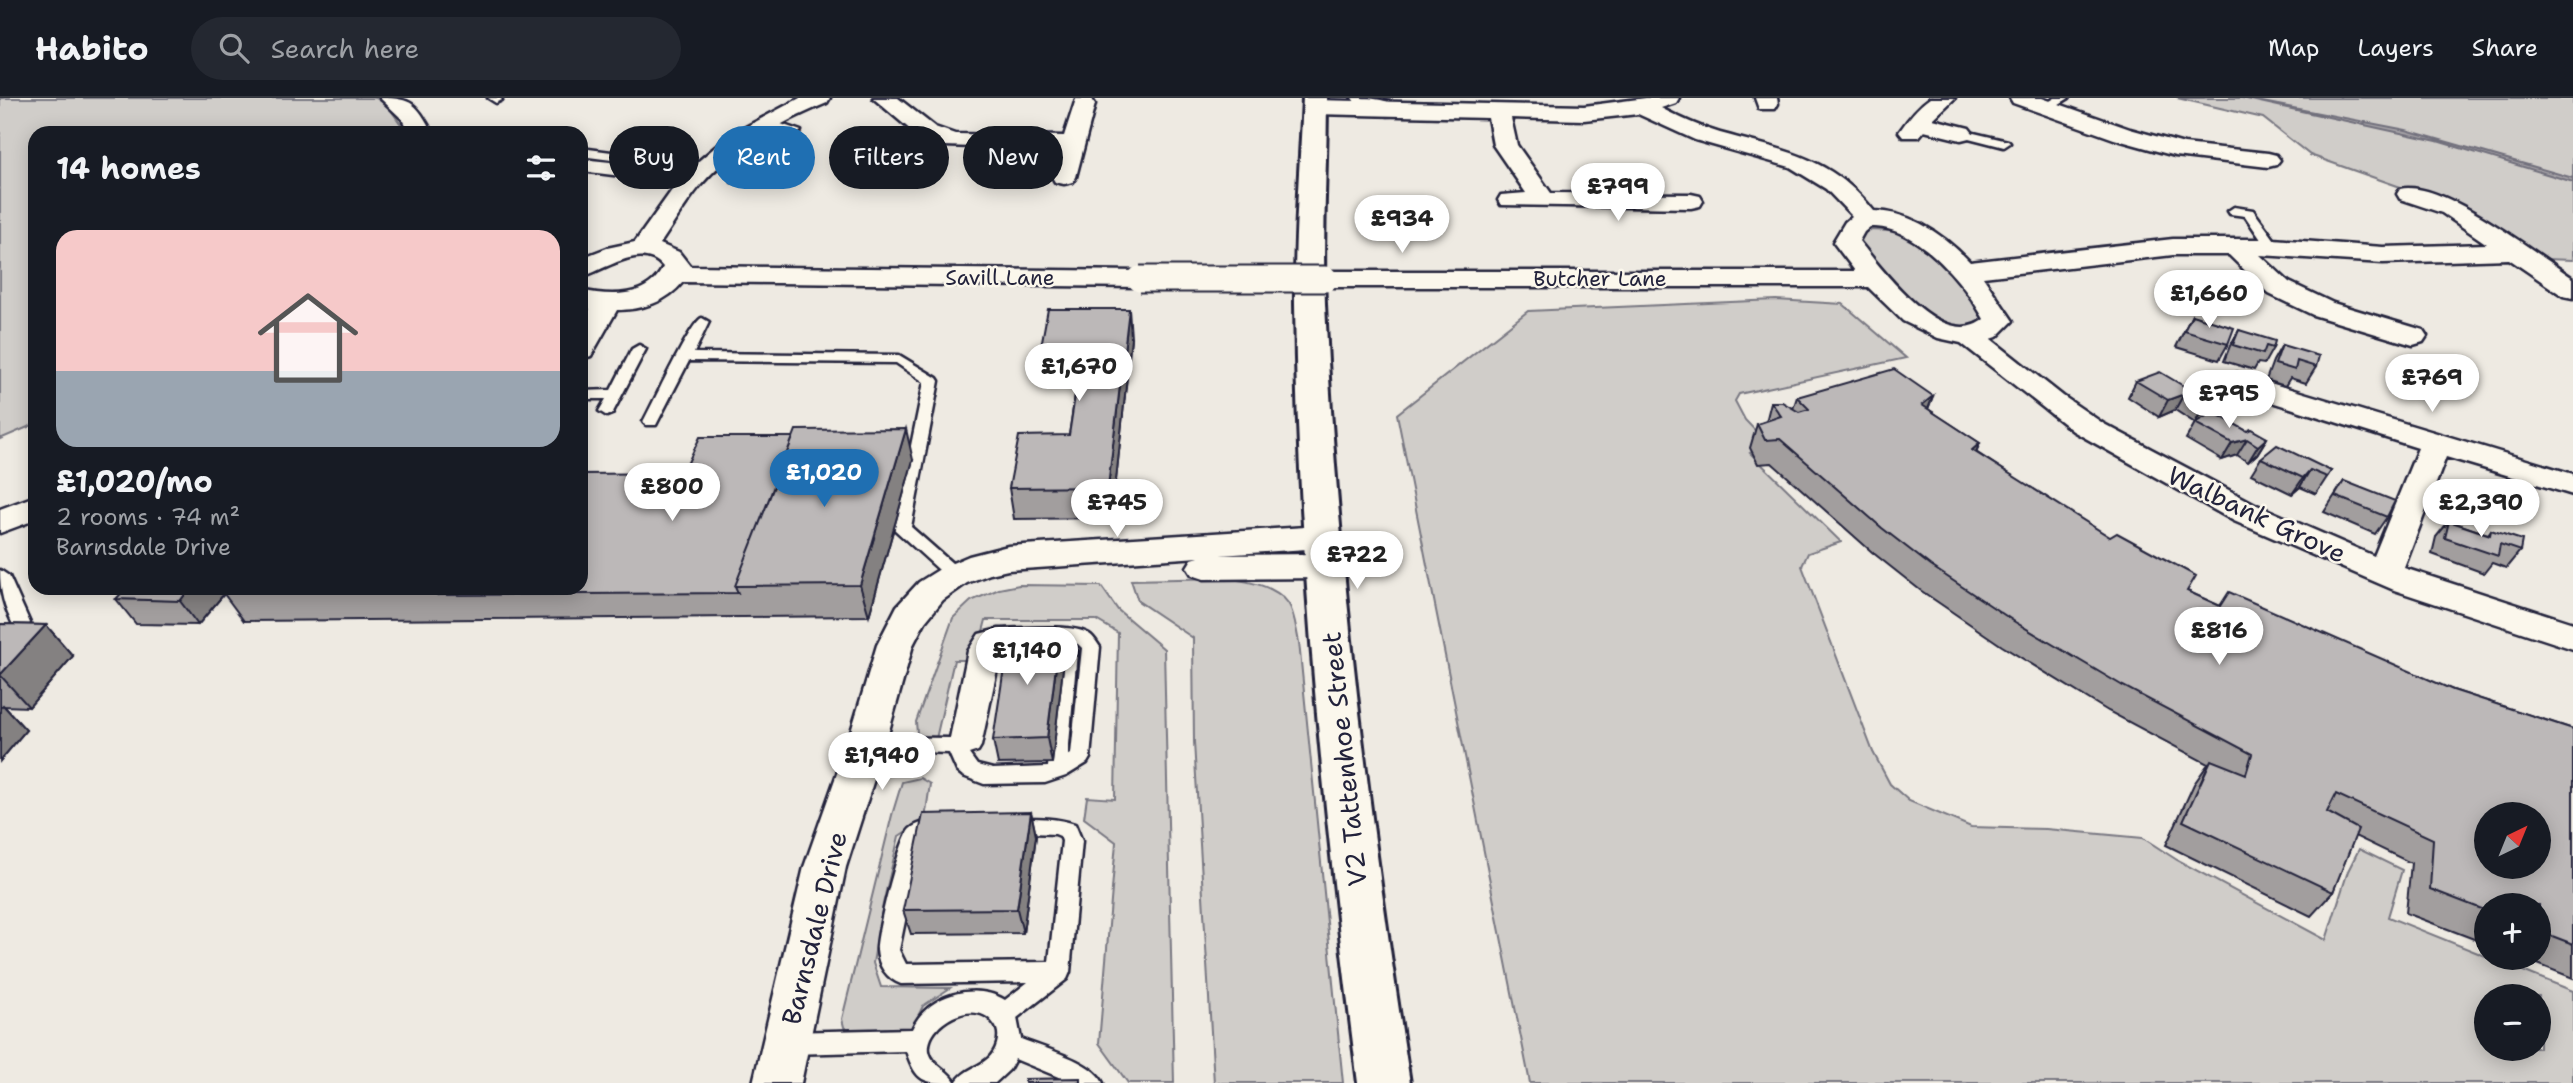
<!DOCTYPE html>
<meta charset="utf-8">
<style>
:root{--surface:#171b24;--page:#242831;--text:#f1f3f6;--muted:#9ea1a6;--line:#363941;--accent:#1f6fb2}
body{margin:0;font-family:"Shantell Sans",sans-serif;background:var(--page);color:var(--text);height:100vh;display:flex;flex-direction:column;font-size:26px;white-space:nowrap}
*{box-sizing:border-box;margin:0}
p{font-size:23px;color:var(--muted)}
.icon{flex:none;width:38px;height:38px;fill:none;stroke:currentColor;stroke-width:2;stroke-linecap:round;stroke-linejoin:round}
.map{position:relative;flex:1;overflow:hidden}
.details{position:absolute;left:28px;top:28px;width:560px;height:469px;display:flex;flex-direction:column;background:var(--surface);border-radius:21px;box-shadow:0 4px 18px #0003}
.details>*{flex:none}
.guide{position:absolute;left:609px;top:28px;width:665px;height:63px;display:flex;gap:14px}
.needle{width:46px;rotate:43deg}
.tools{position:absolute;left:2474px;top:704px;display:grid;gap:14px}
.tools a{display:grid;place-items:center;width:77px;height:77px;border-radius:50%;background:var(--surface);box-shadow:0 4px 18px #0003;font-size:35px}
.price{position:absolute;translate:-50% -60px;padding:0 16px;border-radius:24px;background:#fff;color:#222;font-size:23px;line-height:46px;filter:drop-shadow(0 2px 4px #0008)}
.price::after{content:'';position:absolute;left:50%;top:42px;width:21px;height:16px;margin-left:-10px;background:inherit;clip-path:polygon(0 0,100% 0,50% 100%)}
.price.selected{background:var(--accent);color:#fff}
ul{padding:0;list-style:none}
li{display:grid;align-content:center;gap:14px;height:371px;padding:0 28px}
li span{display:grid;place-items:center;height:217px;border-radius:21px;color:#555}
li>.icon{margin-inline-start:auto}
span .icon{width:126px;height:126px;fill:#fffc;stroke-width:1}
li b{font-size:30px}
h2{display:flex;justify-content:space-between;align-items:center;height:84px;padding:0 28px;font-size:30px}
.pill{padding:0 24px;border-radius:32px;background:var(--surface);box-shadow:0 4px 18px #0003;font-size:24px;line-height:63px}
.pill.selected{background:var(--accent);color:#fff}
header{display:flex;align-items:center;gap:42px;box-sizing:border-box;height:98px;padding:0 35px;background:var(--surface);border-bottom:2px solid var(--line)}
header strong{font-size:33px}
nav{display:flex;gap:38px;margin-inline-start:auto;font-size:24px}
.search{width:490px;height:63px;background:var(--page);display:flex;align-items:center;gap:18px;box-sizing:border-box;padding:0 24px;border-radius:38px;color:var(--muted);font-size:26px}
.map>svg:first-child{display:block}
</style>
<header>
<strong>Habito</strong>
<div class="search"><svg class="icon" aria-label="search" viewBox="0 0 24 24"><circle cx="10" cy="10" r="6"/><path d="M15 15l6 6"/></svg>Search here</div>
<nav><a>Map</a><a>Layers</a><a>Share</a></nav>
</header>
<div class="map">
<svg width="2573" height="985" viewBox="0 0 2573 985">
<rect width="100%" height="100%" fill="#eeeae2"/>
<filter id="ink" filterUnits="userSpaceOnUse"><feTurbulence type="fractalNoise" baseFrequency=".0143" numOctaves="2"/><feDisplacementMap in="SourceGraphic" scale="14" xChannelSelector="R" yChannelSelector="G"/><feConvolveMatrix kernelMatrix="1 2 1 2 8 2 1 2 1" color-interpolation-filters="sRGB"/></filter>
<g filter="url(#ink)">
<path fill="#d0cdc9" stroke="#797882" stroke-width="2" fill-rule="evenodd" d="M0 0H376L388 8 407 35H35V326L0 341Z
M2177 0H2573V162L2544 161 2440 103 2310 57 2263 20Z
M1866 132C1884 132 1904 133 1920 143 1940 156 1970 200 1985 220L1977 231 1956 233 1906 206 1857 145 1856 136Z
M1776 202 1843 206 1906 260 1739 296 1735 303 1745 322 1768 346 1750 355 1841 444 1808 455 1802 468 1873 654 1890 686 1909 703 1971 729 2046 731 2143 740 2177 762 2326 842 2348 773 2359 751 2402 772 2388 819 2573 893V985H1530L1397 316 1528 213ZM2487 898H2539V950H2487Z
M1226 480C1246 483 1275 487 1288 505 1295 515 1296 532 1299 544L1343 985H1214L1194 644 1193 540 1138 503 1131 482Z
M1019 487 1101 488 1118 512 1164 551 1174 985H1128L1099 945 1116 744 1084 720 1087 699 1115 701 1118 535 1096 522H986L981 541 971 562H954L935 645 917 635 916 624 953 520 971 503 999 491Z
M920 680 930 686 925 721 899 738 883 806 873 865 881 889 950 890 923 908 912 930 850 935 844 929 842 921 892 717 902 684Z"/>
<path fill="#a6a3a7" stroke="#716f7c" stroke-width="2" d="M2242 0 2406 32 2573 80V84L2437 43Z"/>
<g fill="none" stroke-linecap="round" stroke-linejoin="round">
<g stroke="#22223b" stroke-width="5">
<path id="service" d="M488 0H500L502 2 496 5Z
M2055 0H2069L2051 11H2043V7Z
M767 21 801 33 740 84H732V78L787 34 763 26V22Z
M1961 32 2008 43 2010 45 2004 49 1957 37V33Z
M581 50 619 55 625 59 619 63 581 58Z
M2234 109 2253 112 2280 149 2278 152H2268L2245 118 2230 116 2228 113Z
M702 220 709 224 694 255 899 257 937 280 939 283 911 429 961 473 964 477 961 481H949L894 431 924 284 896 265 689 263 656 327H646L643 324C652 308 691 223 702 220Z
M639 247 646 251 612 316 607 318 599 313 606 301H581V293L611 292 632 251Z
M0 472 9 478 30 525 27 530H15C4 510 0 494 0 472Z
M999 531C1021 531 1071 525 1089 536 1094 539 1097 545 1100 549L1090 660 1087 665 1066 678 1045 685 984 686 963 678 957 673 949 655 859 652 856 647 859 642 866 639 950 640 968 553 979 536ZM1005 544 988 550 991 546ZM1060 544 1078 546 1082 550 1071 656 1068 658 1077 553 1074 548ZM1034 555 1058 557 1048 669 993 671 977 667 969 656 978 653 981 648 999 562 1006 557Z
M1013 720C1035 720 1054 719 1075 726L1082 743 1070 874 1067 881 1017 920 1021 941C1043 950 1093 963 1103 985H1073L1015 961 1009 972 995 985H956C964 968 991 969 997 946 999 939 999 932 994 926 976 898 925 926 929 953 932 968 950 972 956 985 923 985 917 985 906 953L788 956 780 953 776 945 780 937 788 934 912 931C927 897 974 883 1005 902L1028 884 901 886C887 881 878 868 877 852 876 837 900 740 910 731 918 724 937 720 946 723L949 729 946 735 925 742 920 750 899 852 906 866 1049 864 1062 743 1060 738 1055 736 1006 734 1003 728 1006 722Z"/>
</g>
<g stroke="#22223b" stroke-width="5">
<path id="minor" d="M380 0C414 0 416 6 433 35H409L402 21Z
M800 0H830L827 5C780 25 734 48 700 88 685 106 673 127 660 146L679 154 690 168 1140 173 1150 175 1153 181 1150 187 1140 189 683 184C667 204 642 212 617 212L591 258 581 261V223L590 211 581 208V192C610 199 649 200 663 169 642 143 604 173 581 179V160L607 150 635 144 677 85 581 73V61L688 72 727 39Z
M873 0H898L935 29 955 36 1064 38 1076 1H1092L1095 6 1076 79 1073 84 1064 86 1055 84 1052 79 1060 52 944 48 919 39Z
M1646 0H1679L1676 5 1661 10C1680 20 1700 29 1720 35 1785 53 1830 58 1874 113 1912 114 1945 138 1970 164L2173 141H2273L2383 149 2487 146 2442 115 2400 101 2397 96 2400 91C2441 81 2537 156 2573 180V200L2563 198 2509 161 2383 165 2260 157 2289 184 2333 205 2423 232 2427 238 2423 244 2413 247 2313 217 2269 196 2229 157H2173L1983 179 2013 223 1997 239 1991 241 2063 298 2104 326 2257 407 2374 458 2418 350 2227 290 2222 284 2227 278 2237 275 2247 278 2573 376V397L2446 359 2404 470 2573 525V551L2394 492 2234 423 2073 333 1961 245 1938 240 1903 223 1868 189H1325L1315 187 1312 181 1315 175 1325 173H1855L1833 144 1845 124 1852 118 1826 91 1790 69 1695 42 1638 16 1584 22 1511 20 1517 47 1551 95 1691 96 1700 98 1703 103 1700 108 1691 110 1501 107 1498 102 1501 97 1526 95 1493 47 1488 20 1314 16 1306 14 1303 9 1306 4 1314 2 1584 8ZM1870 129C1916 126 1965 186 1984 221 1943 255 1881 170 1859 143L1864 134Z
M1755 0H1777L1778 6 1775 11H1759Z
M1930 0H1955L1933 21 1969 30 1973 35 1969 40 1961 42 1924 33 1919 39H1903L1899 34C1908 21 1917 9 1930 0Z
M2010 0H2042L2130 31 2184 46 2268 55 2276 57 2280 62 2276 67 2268 69 2175 58 2114 41 2013 5Z
M35 398V422L0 435V411Z
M1322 428 1334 431 1339 439 1334 447 1322 450 1220 457 1325 456 1337 460 1342 468 1337 476 1325 480 1204 481 1192 477 1187 469 1192 461 1199 459 1008 472 990 476 967 485 943 502 925 524 913 547 885 647 846 769 801 985H753L804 769 847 647 877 547 897 508 919 484 943 469 969 458 1008 448Z"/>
</g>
<g stroke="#22223b" stroke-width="6">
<path id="tertiary" d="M1303 0H1327C1327 68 1322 138 1325 206 1337 467 1370 727 1410 985H1358C1325 727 1298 466 1295 206 1294 138 1300 68 1303 0Z
M1352 0C1368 0 1389 0 1399 11L1396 16C1382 20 1360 12 1352 0Z"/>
</g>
<use href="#service" fill="#fbf7ec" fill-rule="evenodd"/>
<use href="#minor" fill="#fbf7ec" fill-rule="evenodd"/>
<use href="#tertiary" fill="#fbf7ec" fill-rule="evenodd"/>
<g stroke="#22223b" stroke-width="29" stroke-linecap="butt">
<path id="minor-bridge" d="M1140 181H1325"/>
</g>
<use href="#minor-bridge" stroke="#fbf7ec" stroke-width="25"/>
</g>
<path fill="#a29e9e" stroke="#22223b" stroke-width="2" d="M2192 217 2228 246 2219 262 2176 249Z
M2239 232 2273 250 2264 266 2258 265 2254 272 2224 263 2230 248Z
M1131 240 1112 420 1014 421 1009 390 1069 337 1076 289H1043L1039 259Z
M2282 247 2316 269 2306 285 2290 280 2285 288 2266 282 2273 263Z
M2136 283 2192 293 2220 302 2213 314 2247 333 2267 340 2257 356 2248 364 2237 357 2222 362 2186 341 2195 325 2198 323 2195 325 2175 312 2159 319 2128 299Z
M1933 298 1928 311 1980 345 1976 354 2187 493 2220 508 2453 592 2573 631V880L2520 859H2539V807H2487V846L2406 815 2411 765 2355 738 2333 794 2311 818 2166 747 2194 686 2208 666 2108 613 2002 548 1920 492 1872 454 1772 365 1758 366 1750 350 1757 326 1766 324 1771 304 1793 311 1797 299Z
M2261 360 2331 373 2316 396 2300 389 2292 396 2251 376Z
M913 362 869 518 244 523 224 496 198 527 136 526 116 501 683 375Z
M2344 383 2387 419 2375 436 2324 414Z
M2449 423 2488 436 2491 432 2520 453 2506 470 2492 465 2484 475 2432 456 2436 439Z
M0 526 46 527 73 558 29 609 4 608 26 632 0 663Z
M1064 561 1052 665 998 666 993 642Z
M1031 714 1036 738 1023 835 911 836 903 812Z"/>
<path fill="#848181" stroke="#22223b" stroke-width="2" d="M1129 211 1131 240 1112 420 1108 389Z
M2184 296 2175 312 2159 319 2168 302Z
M1933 298 1924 321 1922 307Z
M2220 302 2210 318 2195 325 2204 308Z
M906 331 913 362 869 518 860 487Z
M2267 340 2257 356 2248 364 2258 348Z
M2247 341 2237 357 2222 362 2232 345Z
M1980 345 1969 369 1972 352Z
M2310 372 2300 389 2292 396 2303 380Z
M190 490H229L221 492 224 496 198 527 180 503Z
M434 490H471L438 497Z
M46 527 73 558 29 609 0 577Z
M1060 536 1064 561 1052 665 1047 640Z
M3 607 26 632 0 663V610Z
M1031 714 1036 738 1023 835 1017 811Z"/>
<path fill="#bcb8b8" stroke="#22223b" stroke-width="2" fill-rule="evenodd" d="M1048 211H1129L1108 389 1009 390 1019 338 1069 337 1081 259H1039Z
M2192 217 2234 230 2228 246 2184 233Z
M2239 232 2275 243 2273 250 2266 248 2263 256 2233 247Z
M2282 247 2319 258 2316 269 2297 263 2295 272 2275 266Z
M1894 271 1933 298 1922 307 1980 345 1972 352 2110 439 2117 435 2196 478 2187 493 2220 508 2229 494 2453 592 2573 631V846L2539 833V807H2487V813L2430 791 2433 741 2336 696 2327 714 2358 731 2333 794 2183 723 2211 662 2246 676 2252 656 2123 588 2015 524 1931 468 1882 430 1780 341 1765 342 1757 326 1781 318 1771 304H1782L1799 314 1809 311 1797 299ZM2487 716H2539V768H2487Z
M2160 274 2192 293 2200 290 2220 302 2204 308 2184 296 2168 302 2136 283Z
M2213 314 2247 333 2251 331 2267 340 2258 348 2247 341 2232 345 2195 325Z
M906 331 860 487 735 488 796 332Z
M700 339H793L735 488 738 495 438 497 443 490H581V376L683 375Z
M2277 347 2331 373 2327 379 2310 372 2303 380 2261 360Z
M2344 383 2395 403 2387 419 2335 398Z
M2449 423 2490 437 2491 432 2522 442 2520 453 2500 446 2498 458 2445 440Z
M126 490H190L180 503 116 501Z
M222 490H435L221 492Z
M0 526 46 527 0 577Z
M1060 536 1047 640 993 642 1009 537Z
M1031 714 1017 811 903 812 923 716Z
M1080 980V985H1025V981Z"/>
</g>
<g text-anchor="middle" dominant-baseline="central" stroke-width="5" stroke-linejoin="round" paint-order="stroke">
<g font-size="21" fill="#22223b" stroke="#fbf7ec">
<text x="1000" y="180">Savill Lane</text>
<text x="1600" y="181">Butcher Lane</text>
</g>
<g font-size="26" fill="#22223b" stroke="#fbf7ec">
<text transform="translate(2257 416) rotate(25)">Walbank Grove</text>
<text transform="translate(1344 661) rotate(-96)">V2 Tattenhoe Street</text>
<text transform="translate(814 830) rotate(-76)">Barnsdale Drive</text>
</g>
</g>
</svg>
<div class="tools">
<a><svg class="needle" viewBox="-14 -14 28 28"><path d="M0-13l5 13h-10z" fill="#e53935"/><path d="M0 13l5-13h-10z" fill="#9ea1a6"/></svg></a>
<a>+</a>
<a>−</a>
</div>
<b class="price" style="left:1618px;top:125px">£799</b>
<b class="price" style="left:1402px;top:157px">£934</b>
<b class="price" style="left:2209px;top:232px">£1,660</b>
<b class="price" style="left:1079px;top:305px">£1,670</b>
<b class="price" style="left:2432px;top:316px">£769</b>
<b class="price" style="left:2229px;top:332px">£795</b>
<b class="price selected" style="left:824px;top:411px">£1,020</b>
<b class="price" style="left:672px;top:425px">£800</b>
<b class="price" style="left:1117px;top:441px">£745</b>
<b class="price" style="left:2481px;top:441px">£2,390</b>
<b class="price" style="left:1357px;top:493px">£722</b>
<b class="price" style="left:2219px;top:569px">£816</b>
<b class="price" style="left:1027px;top:589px">£1,140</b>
<b class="price" style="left:882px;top:694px">£1,940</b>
<div class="guide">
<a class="pill">Buy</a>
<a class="pill selected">Rent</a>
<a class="pill">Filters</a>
<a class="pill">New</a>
</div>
<section class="details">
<h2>14 homes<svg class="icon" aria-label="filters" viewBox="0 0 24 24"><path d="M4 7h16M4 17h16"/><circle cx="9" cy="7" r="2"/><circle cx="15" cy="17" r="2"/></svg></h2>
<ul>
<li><span style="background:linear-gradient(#f6c9c9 65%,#9aa5b1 0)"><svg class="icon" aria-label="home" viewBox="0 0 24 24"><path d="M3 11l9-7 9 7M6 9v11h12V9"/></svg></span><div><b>£1,020/mo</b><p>2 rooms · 74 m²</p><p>Barnsdale Drive</p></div></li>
</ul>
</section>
</div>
